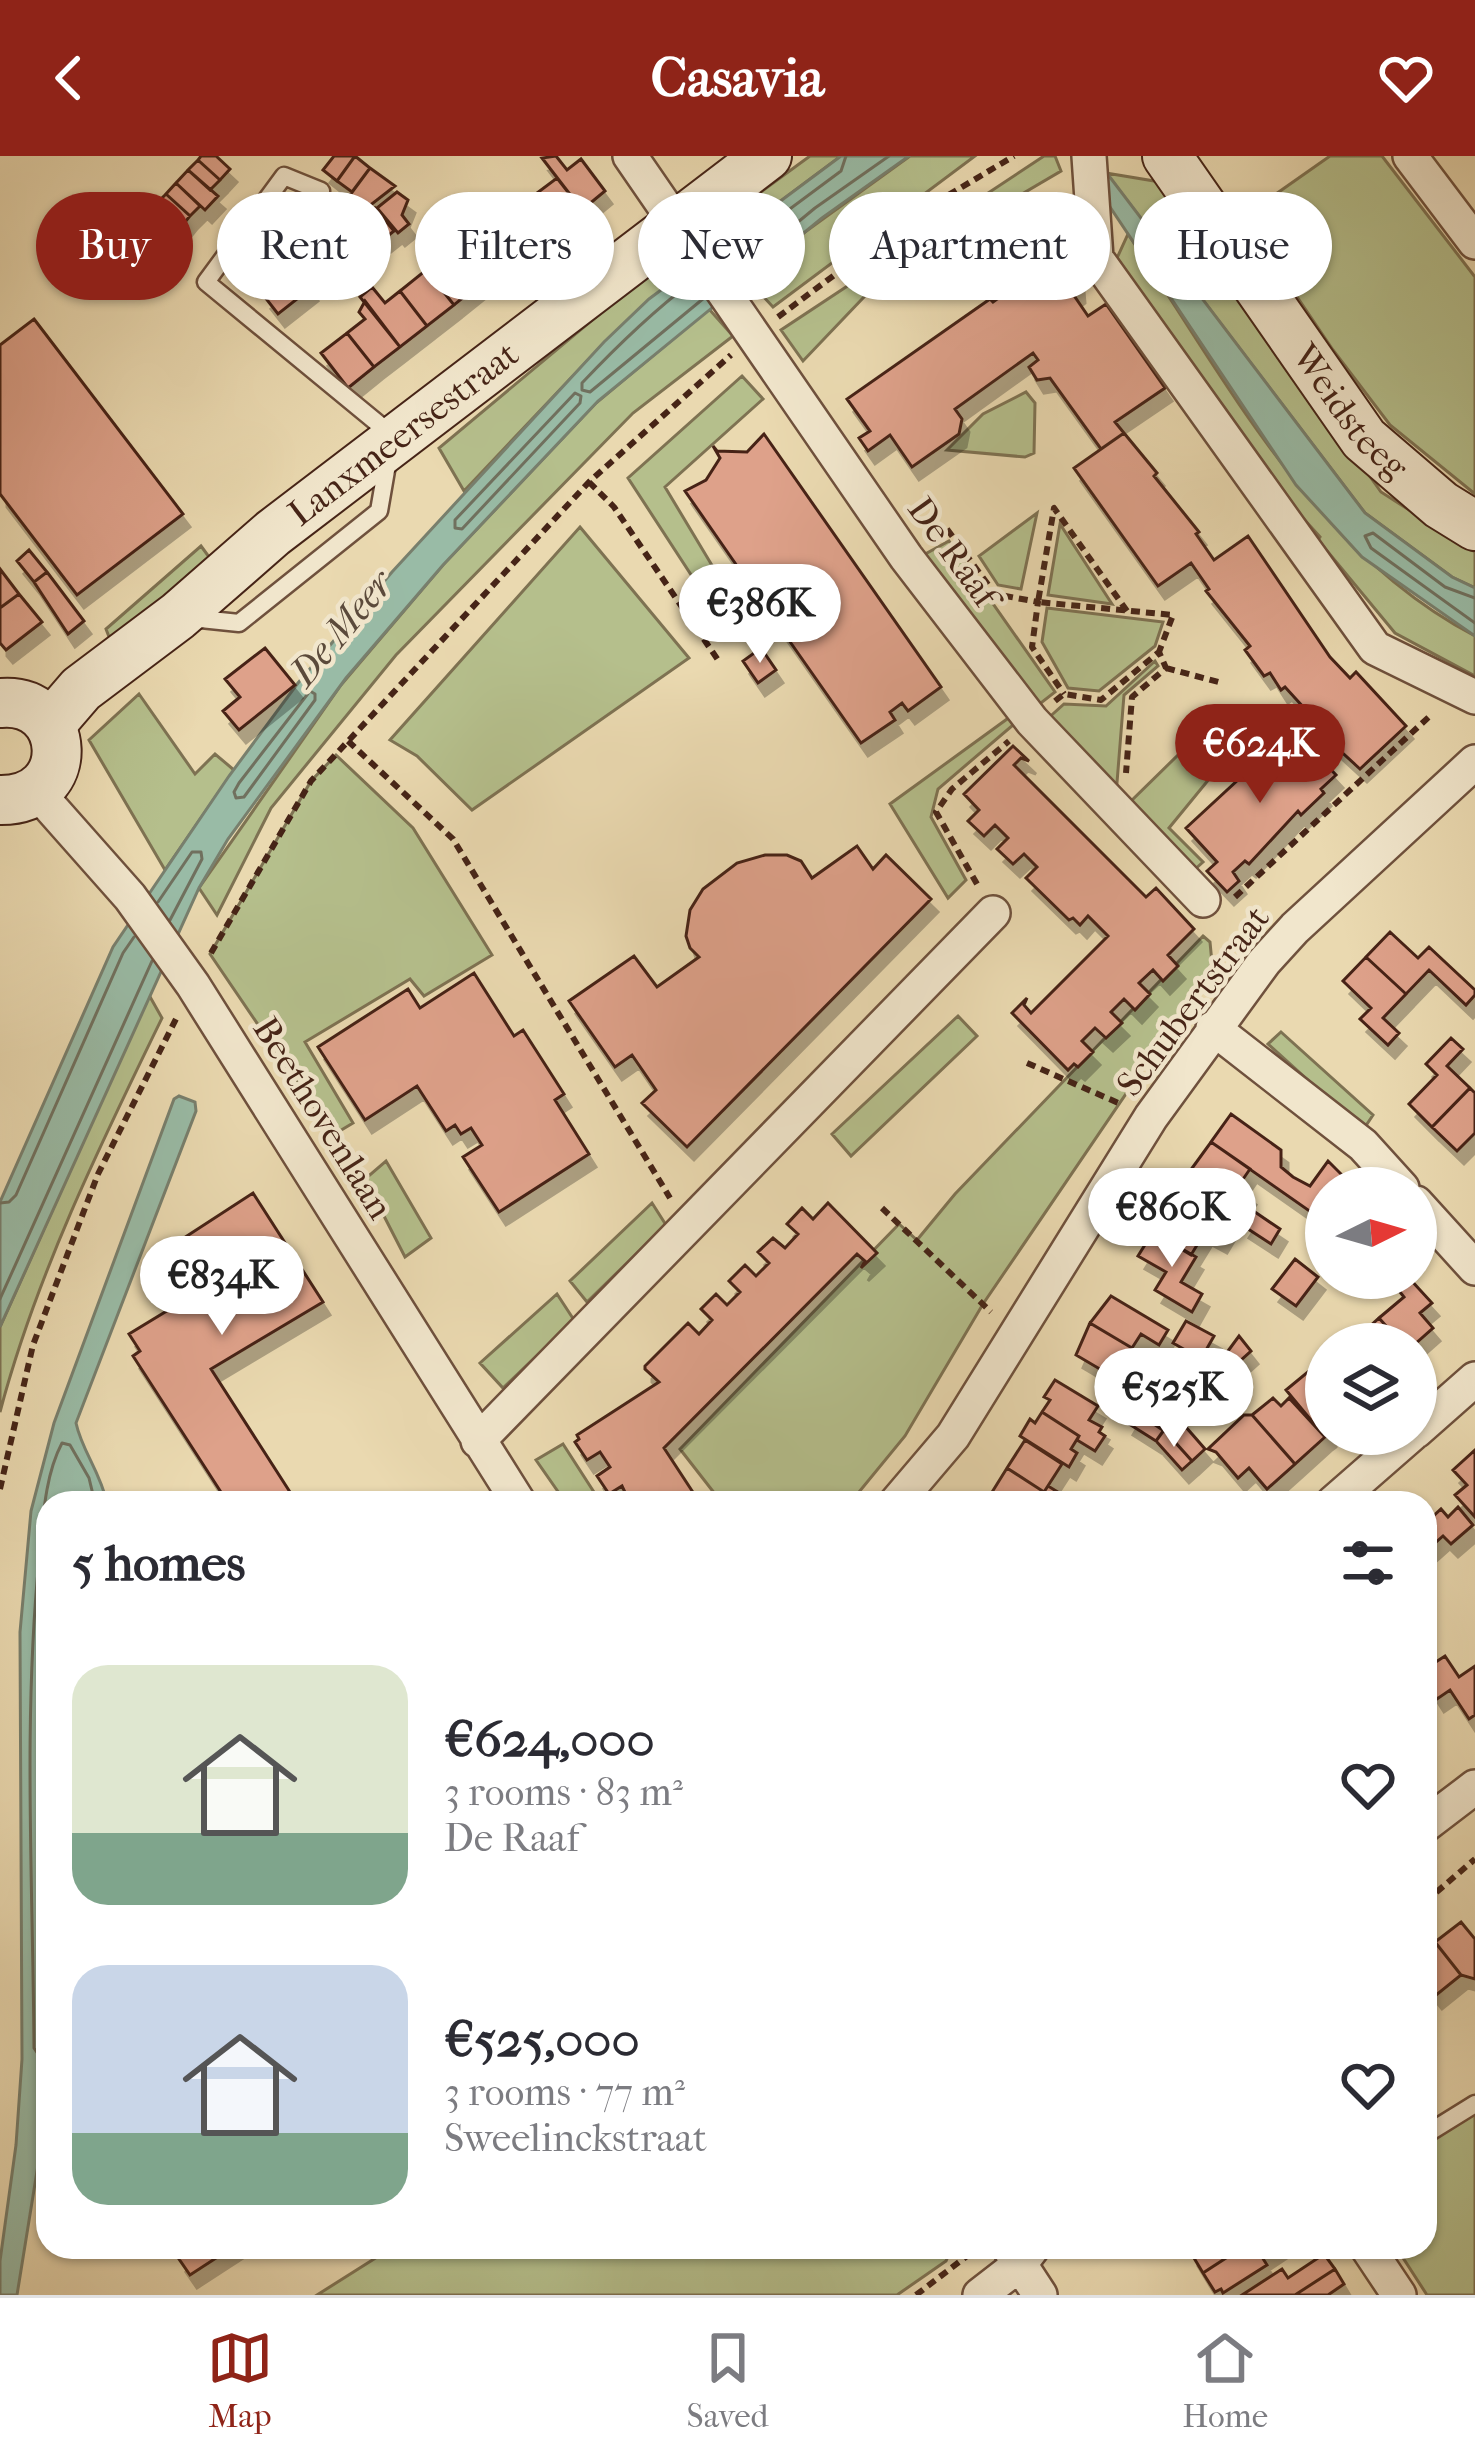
<!DOCTYPE html>
<meta charset="utf-8">
<style>
:root{--surface:#fff;--page:#f7f7f7;--text:#2b2b33;--muted:#7c7c81;--line:#e1e1e2;--accent:#8f2418}
body{margin:0;font-family:"IM FELL French Canon",serif;background:var(--page);color:var(--text);height:100vh;display:flex;flex-direction:column;font-size:45px;white-space:nowrap}
*{box-sizing:border-box;margin:0}
p{font-size:39px;color:var(--muted)}
.icon{flex:none;width:66px;height:66px;fill:none;stroke:currentColor;stroke-width:2;stroke-linecap:round;stroke-linejoin:round}
.map{position:relative;flex:1;overflow:hidden}
.details{position:absolute;left:36px;top:1335px;width:1401px;height:768px;display:flex;flex-direction:column;background:var(--surface);border-radius:36px;box-shadow:0 3px 9px #0004}
.details>*{flex:none}
.banner{position:absolute;left:36px;top:36px;width:1404px;height:108px;display:flex;gap:24px}
.needle{width:78px;rotate:85deg}
.fabs{position:absolute;left:1305px;top:1011px;display:grid;gap:24px}
.fabs a{display:grid;place-items:center;width:132px;height:132px;border-radius:50%;background:var(--surface);box-shadow:0 3px 9px #0004;font-size:60px}
.price{position:absolute;translate:-50% -102px;padding:0 27px;border-radius:42px;background:#fff;color:#222;font-size:39px;line-height:78px;filter:drop-shadow(0 3px 6px #0008)}
.price::after{content:'';position:absolute;left:50%;top:72px;width:36px;height:27px;margin-left:-18px;background:inherit;clip-path:polygon(0 0,100% 0,50% 100%)}
.price.active{background:var(--accent);color:#fff}
ul{padding:0;list-style:none}
li{display:flex;align-items:center;gap:36px;height:300px;padding:0 36px}
li span{display:grid;place-items:center;flex:none;width:336px;height:240px;border-radius:36px;color:#555}
li>.icon{margin-inline-start:auto}
span .icon{width:144px;height:144px;fill:#fffc;stroke-width:1}
li b{font-size:51px}
h2{display:flex;justify-content:space-between;align-items:center;height:144px;padding:0 36px;font-size:51px}
.tag{padding:0 42px;border-radius:54px;background:var(--surface);box-shadow:0 3px 9px #0004;font-size:42px;line-height:108px}
.tag.active{background:var(--accent);color:#fff}
header{display:flex;justify-content:space-between;align-items:center;height:156px;padding:0 36px;background:var(--accent);color:#fff;font-size:54px;font-weight:700}
.tab-bar{display:flex;justify-content:space-around;align-items:center;height:168px;border-top:3px solid var(--line);background:var(--surface);font-size:33px;color:var(--muted)}
.tab-bar a{display:grid;justify-items:center;gap:6px}
.tab-bar .active{color:var(--accent)}
.map>svg:first-child{display:block}
</style>
<header><svg class="icon" aria-label="back" viewBox="0 0 24 24"><path d="M15 5l-7 7 7 7"/></svg>Casavia<svg class="icon" aria-label="heart" viewBox="0 0 24 24"><path d="M12 20l-8-8c-3-5 5-10 8-4 3-6 11-1 8 4z"/></svg></header>
<div class="map">
<svg width="1475" height="2139" viewBox="0 0 1475 2139">
<defs>
<filter id="shadow"><feDropShadow dx="7" dy="13" stdDeviation="0" flood-color="#0004"/></filter>
</defs>
<rect width="100%" height="100%" fill="#ead9b0"/>
<filter id="stains"><feTurbulence type="fractalNoise" baseFrequency=".00167" numOctaves="4"/><feColorMatrix values="0 0 0 0 .2 0 0 0 0 .09 0 0 0 0 .02 0 0 0 .5 -.17"/></filter>
<radialGradient id="worn" r=".72"><stop offset=".6" stop-color="#630" stop-opacity="0"/><stop offset="1" stop-color="#630" stop-opacity=".3"/></radialGradient>
<path fill="#b5bf8c" stroke="#7e7252" stroke-width="3" d="M810 0H841L735 79 717 68Z
M910 0H975L773 151 747 123 805 76Z
M1044 0H1055L1061 15 885 119 803 205 781 174Z
M1330 0H1382L1475 121V338L1390 269 1333 194 1243 61Z
M1106 17 1160 26 1381 336 1475 396V432L1452 421 1365 357Z
M1128 78C1226 224 1314 396 1475 480V520L1395 477 1318 384 1320 381 1263 318 1117 102Z
M663 105 679 121 606 185 464 335 439 292Z
M709 153 733 180 633 257 396 499 271 652 217 759 199 732 341 529 443 409 596 247Z
M742 220 763 243 665 331 731 441 716 457 628 322Z
M1026 236 1035 247 1034 297 1025 301 947 294 983 258Z
M1037 357 1021 433 998 429 979 400Z
M1060 368 1112 448 1048 439Z
M580 371 689 502 472 654 417 600 390 584Z
M949 385 1055 536 1032 554 918 402Z
M201 390 212 405 111 486 106 473Z
M1047 452 1163 466 1155 490 1099 535 1068 532 1042 486Z
M1155 505 1158 510 1124 539 1116 639 1044 566 1064 548 1106 550Z
M139 538 195 618 215 598 234 614 165 714 89 584Z
M1227 551 1246 578 1169 672 1203 706 1193 715 1126 650Z
M1014 558 1020 563 938 633 931 661 966 724 948 742 890 648Z
M336 599 413 672 492 799 424 840 410 823 305 886 353 967 333 979 210 798 311 625Z
M1203 780 1210 786 1212 807 1200 829 983 1148 905 1280 850 1347H722L680 1293 899 1068 917 1084 955 1038Z
M149 839 162 862C100 989 36 1120 0 1256V1171Z
M958 860 977 880 851 1000 832 978Z
M1281 876 1373 959 1363 974 1268 888Z
M386 1005 431 1082 405 1101 365 1023Z
M652 1047 666 1069 587 1146 570 1125Z
M557 1138 574 1164 503 1232 480 1207Z
M563 1288 601 1347H566L536 1304Z
M1475 1948V2139H1427L1396 2091H1425V1979Z
M393 2091H952L946 2105 897 2139H317Z"/>
<path fill="#99bba6" stroke="#787f6d" stroke-width="3" d="M841 0H909L822 62 598 245 443 409 346 522 228 683 199 732 0 1171V1046L113 791 229 620 298 527 392 416 604 186 649 143Z
M1106 16 1365 357 1452 421 1475 432V480L1362 401 1296 329 1108 48Z
M179 940 195 946 196 955 76 1267C82 1295 100 1315 107 1347H48L42 1903 38 2009 17 2139H0V2105L16 1989 22 1903 20 1476 31 1355 54 1267 174 943Z"/>
<g fill="none" stroke-linecap="round" stroke-linejoin="round">
<path stroke="#70705e" stroke-width="3" d="M724 102 841 15 846 0
M735 118 815 52 889 0
M693 125C652 156 617 190 582 227V234L590 236 704 142
M575 237 581 240 580 247 462 373 455 372V364Z
M1475 442 1445 431 1373 377 1365 380 1371 392 1475 467
M310 535 315 538V544L244 641 236 642 234 636 239 627Z
M158 746 192 696H201L202 703 170 764
M0 1047 9 1046 16 1039 123 797 134 781
M0 1143 152 805
M48 1465V1737
M48 1898H38L34 1892C33 1730 23 1565 39 1404 43 1366 44 1321 62 1287L70 1289 89 1322 95 1347"/>
</g>
<path fill="#dea18a" stroke="#462417" stroke-width="3" filter="url(#shadow)" d="M201 0H216L230 13 220 24 198 4Z
M334 0H355L337 25 323 14Z
M355 0 370 12 352 36 337 25Z
M556 0 567 14 581 3 605 35 582 54 542 2Z
M198 4 220 24 210 34 188 14Z
M370 12 395 30 359 58 347 43Z
M188 14 218 40 205 54 176 27Z
M557 22 582 54 559 72 533 40Z
M176 27 200 50 190 60 166 38Z
M397 36 408 44 402 59 409 68 398 77 377 52Z
M166 38 190 60 181 71 156 48Z
M533 40 559 72 536 89 510 57Z
M447 43 470 65 456 82 432 60Z
M156 48 181 71 171 81 146 58Z
M375 52 394 75 384 83 366 60Z
M146 58 171 81 162 92 136 68Z
M512 59 536 89 512 107 489 77Z
M309 60 327 84 315 94 296 69Z
M1072 65 1078 134 1073 138 1088 160 1106 148 1165 232 1115 266 1124 277 1101 293 1050 222 1037 224 1029 211 1038 204 1033 197 955 253 962 263 959 278 912 311 890 279 868 295 859 282 870 275 847 243 990 143 993 146 1018 128 1013 71Z
M136 68 170 97 158 112 125 80Z
M296 69 315 94 303 102 285 79Z
M351 72 365 90 354 98 348 90 331 103 323 93Z
M285 79 303 102 292 111 274 88Z
M274 88 292 111 281 120 262 96Z
M323 93 331 103 305 124 297 114Z
M453 93 480 128 454 149 426 114Z
M262 96 281 120 268 130 249 106Z
M297 114 311 132 278 158 264 140Z
M426 114 454 149 427 170 400 135Z
M372 131 385 147 400 135 427 170 400 191 360 141Z
M365 145 400 191 374 211 347 177 365 163 359 156Z
M34 163 183 358 77 439 0 338V189Z
M347 177 374 211 348 232 321 197Z
M1124 277 1157 317 1154 320 1199 376 1196 378 1214 404 1248 380 1330 501 1350 522 1356 516 1406 570 1360 613 1322 578 1325 575 1285 531 1281 534 1270 517 1264 520 1245 494 1250 490 1206 435 1209 433 1191 407 1158 430 1074 312Z
M764 278 941 531 908 555 902 547 890 556 895 564 861 587 767 453 752 463 745 453 760 443 685 335 706 324 720 302 713 290 717 295 747 296Z
M29 394 47 416 34 426 17 405Z
M0 413 19 438 0 452Z
M47 416 84 465 68 478 34 426Z
M19 438 42 466 6 494 0 487V452Z
M265 492 295 529 239 574 223 555 240 541 225 523Z
M761 492 776 514 758 527 743 505Z
M1293 573 1336 619 1321 633 1324 637 1301 659 1298 655 1249 708 1245 705 1233 716 1239 725 1227 736 1207 715 1217 706 1186 672Z
M1013 590 1029 605 1021 602 1014 609 1146 741 1156 732 1194 773 1168 799 1178 810 1163 825 1153 814 1139 827 1150 838 1135 854 1124 843 1111 856 1122 867 1106 882 1095 872 1082 885 1093 896 1078 911 1074 908 1068 914 1012 857 1027 842 1024 849 1031 857 1108 780 1088 760 1080 769 1073 762 1069 764 1026 722 1037 711 1024 698 1013 708 997 693 1008 682 995 669 984 680 968 665 979 654 964 638Z
M857 690 873 713 886 699 931 743 687 991 642 947 656 934 632 899 615 911 569 845 634 800 657 831 699 801 690 792 686 780 690 754 703 733 737 707 765 699H787L801 705 812 722Z
M1390 776 1418 802 1429 791 1475 834V839L1466 849 1429 814 1406 838 1366 801Z
M1366 801 1406 838 1383 862 1399 877 1388 889 1360 863 1371 852 1343 825Z
M474 817 514 880 523 874 564 938 555 944 589 998 499 1056 463 1001 482 989 471 972 461 978 455 969 446 975 417 930 365 964 318 891 408 833 420 852Z
M1451 882 1463 893 1447 910 1470 932 1432 971 1409 948 1437 919 1426 908Z
M1470 932 1475 937V977L1457 995 1432 971Z
M1231 958 1281 994V1011L1293 1021 1310 1030 1328 1005 1346 1023 1339 1032H1326V1050L1318 1061 1211 986Z
M1211 986 1250 1013 1239 1029 1249 1036 1240 1050 1190 1015Z
M253 1037 323 1146 211 1213 297 1347H228L133 1200 140 1195 129 1178 170 1153 144 1113 172 1095 170 1091Z
M828 1047 877 1097 861 1112 865 1105 857 1098 664 1292 700 1347H630L622 1330 609 1338 597 1320 610 1311 600 1296 587 1304 575 1286 579 1283 577 1279 659 1226 645 1213V1210L688 1167 699 1178 712 1164 701 1153 716 1138 727 1149 740 1136 729 1125 745 1109 756 1120 769 1107 758 1096 773 1082 785 1092 798 1078 787 1068 802 1052 813 1063Z
M1167 1052 1195 1067 1203 1054 1229 1069 1220 1084 1205 1076 1191 1099 1153 1076Z
M1252 1054 1280 1073 1271 1088 1242 1069Z
M1153 1076 1196 1101 1181 1126 1202 1138 1192 1156 1155 1134 1166 1116 1138 1100Z
M1295 1103 1318 1121 1296 1150 1272 1133Z
M1409 1122 1432 1147 1420 1157 1433 1172 1415 1188H1402L1379 1162 1404 1141 1396 1131Z
M1111 1140 1168 1174 1159 1189 1141 1178 1132 1192 1090 1167Z
M1379 1162 1402 1188H1331L1347 1175 1355 1184Z
M1186 1165 1214 1180 1201 1203 1173 1187Z
M1090 1167 1132 1192 1115 1222 1076 1199Z
M1239 1180 1251 1195 1221 1222 1214 1214Z
M1324 1194 1329 1278 1325 1281 1286 1234 1325 1202 1321 1198Z
M1055 1224 1098 1250 1089 1264 1102 1271 1099 1276 1105 1280 1095 1295 1077 1284 1079 1280 1042 1256 1050 1244 1044 1241Z
M1147 1232 1176 1251 1163 1269 1169 1274 1167 1277 1133 1254Z
M1273 1242 1281 1250 1289 1242 1325 1281 1295 1308 1252 1259Z
M1133 1254 1164 1274 1156 1285 1126 1266Z
M1042 1256 1079 1280 1071 1293 1077 1297 1069 1311 1020 1280 1030 1263 1035 1267Z
M1244 1259H1252L1295 1308 1267 1333 1249 1312 1238 1322 1216 1296 1208 1293Z
M1178 1262 1205 1293 1192 1305 1167 1277Z
M1164 1274 1192 1305 1182 1314 1156 1285Z
M1025 1284 1062 1308 1044 1336 1007 1312Z
M1475 1294V1361L1455 1339 1467 1329 1453 1314Z
M1007 1312 1044 1336 1048 1330 1066 1341 1063 1347H998L989 1341Z
M1458 1351 1473 1369 1451 1388 1443 1380 1425 1396V1359L1429 1364 1441 1353 1448 1361Z
M1445 1500 1459 1521 1475 1510V1559L1469 1563 1450 1534 1437 1543 1425 1524V1513Z
M1461 1766 1475 1783V1823L1461 1819 1435 1786Z
M1435 1786 1461 1819 1435 1840 1425 1828V1794Z
M194 2091H233L190 2119 179 2103Z
M1195 2091H1243L1203 2117 1191 2097Z
M1243 2091H1277L1262 2101 1267 2109 1223 2137 1221 2133 1215 2136 1203 2117Z
M1324 2098 1335 2113 1295 2139H1242L1282 2113 1288 2122Z
M1335 2113 1344 2128 1328 2139H1295Z"/>
<g fill="none" stroke-linecap="round" stroke-linejoin="round">
<g stroke="#6f513d" stroke-width="21">
<path id="lane" d="M321 35 284 20 206 126 392 279
M191 462 239 467 379 355 388 303
M1425 1979 1475 1948"/>
</g>
<g stroke="#6f513d" stroke-width="38">
<path id="street" d="M630 0 906 401 1032 565 1203 744
M1089 0 1096 102 1375 492 1475 541
M1410 0 1475 86
M37 636 130 741 193 829 519 1347
M1213 872 1363 989 1402 1032
M1416 1047 1475 1112
M1416 1275 1475 1223
M478 1285 993 757
M896 1347 953 1280 1151 961 1264 806 1295 772 1475 606
M1333 1347 1412 1278
M1425 1669 1475 1631
M1367 2091 1399 2139
M1010 2093 1040 2139
M980 2139 1020 2108 1033 2091"/>
</g>
<g stroke="#462417" stroke-width="52">
<g id="secondary">
<path id="s1" d="M1167 0 1364 283 1441 349 1475 370"/>
<path d="M0 547C72 540 79 645 0 644"/>
<path id="s2" d="M50 569 81 533 178 460 273 377 767 0"/>
</g>
</g>
<path stroke="#462417" stroke-width="6" stroke-dasharray="9 6" stroke-linecap="butt" d="M778 161 915 59 1014 0
M589 326 614 351 718 504
M947 373 995 438 1038 446 1032 491 1064 538
M1127 455 1054 352 1038 446 1173 459 1159 496
M1166 512 1222 527
M1055 545 1064 538 1101 544 1159 496 1166 512 1132 541 1126 617
M348 585 453 683 670 1042
M977 728 936 656 952 633 1009 585
M1235 741 1432 558
M211 797 311 625 589 326 731 199
M1027 907 1123 949
M882 1052 991 1156
M0 1333 33 1189 98 1018 177 861
M1425 1746 1475 1703
M916 2139 976 2093"/>
<use href="#lane" stroke="#f1e6cc" stroke-width="16"/>
<use href="#street" stroke="#f1e6cc" stroke-width="33"/>
<use href="#secondary" stroke="#f1e6cc" stroke-width="48"/>
</g>
<g text-anchor="middle" dominant-baseline="central" stroke-width="9" stroke-linejoin="round" paint-order="stroke">
<g font-size="36" fill="#462417" stroke="#f1e6cc">
<text stroke="none"><textPath href="#s1" startOffset="315">Weidsteeg</textPath></text>
<text stroke="none"><textPath href="#s2" startOffset="459">Lanxmeersestraat</textPath></text>
<text transform="translate(953 396) rotate(54)">De Raaf</text>
<text transform="translate(1193 845) rotate(-53)">Schubertstraat</text>
<text transform="translate(323 962) rotate(58)">Beethovenlaan</text>
</g>
<g font-size="39" font-style="italic" fill="#5b4a3b" stroke="#f1e6cc">
<text transform="translate(341 472) rotate(-50)">De Meer</text>
</g>
</g>
<rect width="100%" height="100%" filter="url(#stains)"/>
<rect width="100%" height="100%" fill="url(#worn)"/>
</svg>
<div class="fabs">
<a><svg class="needle" viewBox="-14 -14 28 28"><path d="M0-13l5 13h-10z" fill="#e53935"/><path d="M0 13l5-13h-10z" fill="#7c7c81"/></svg></a>
<a><svg class="icon" aria-label="layers" viewBox="0 0 24 24"><path d="M12 4l9 5-9 5-9-5zM3 14l9 5 9-5"/></svg></a>
</div>
<b class="price" style="left:760px;top:510px">€386K</b>
<b class="price active" style="left:1260px;top:650px">€624K</b>
<b class="price" style="left:1172px;top:1114px">€860K</b>
<b class="price" style="left:222px;top:1182px">€834K</b>
<b class="price" style="left:1174px;top:1294px">€525K</b>
<div class="banner">
<a class="tag active">Buy</a>
<a class="tag">Rent</a>
<a class="tag">Filters</a>
<a class="tag">New</a>
<a class="tag">Apartment</a>
<a class="tag">House</a>
</div>
<section class="details">
<h2>5 homes<svg class="icon" aria-label="filters" viewBox="0 0 24 24"><path d="M4 7h16M4 17h16"/><circle cx="9" cy="7" r="2"/><circle cx="15" cy="17" r="2"/></svg></h2>
<ul>
<li><span style="background:linear-gradient(#dfe7d0 70%,#7fa58c 0)"><svg class="icon" aria-label="home" viewBox="0 0 24 24"><path d="M3 11l9-7 9 7M6 9v11h12V9"/></svg></span><div><b>€624,000</b><p>3 rooms · 83 m²</p><p>De Raaf</p></div><svg class="icon" aria-label="heart" viewBox="0 0 24 24"><path d="M12 20l-8-8c-3-5 5-10 8-4 3-6 11-1 8 4z"/></svg></li>
<li><span style="background:linear-gradient(#c9d6e8 70%,#7fa58c 0)"><svg class="icon" aria-label="home" viewBox="0 0 24 24"><path d="M3 11l9-7 9 7M6 9v11h12V9"/></svg></span><div><b>€525,000</b><p>3 rooms · 77 m²</p><p>Sweelinckstraat</p></div><svg class="icon" aria-label="heart" viewBox="0 0 24 24"><path d="M12 20l-8-8c-3-5 5-10 8-4 3-6 11-1 8 4z"/></svg></li>
</ul>
</section>
</div>
<nav class="tab-bar">
<a class="active"><svg class="icon" aria-label="map" viewBox="0 0 24 24"><path d="M3 6l6-2 6 2 6-2v14l-6 2-6-2-6 2zM9 4v14M15 6v14"/></svg>Map</a>
<a><svg class="icon" aria-label="saved" viewBox="0 0 24 24"><path d="M7 4h10v16l-5-4-5 4z"/></svg>Saved</a>
<a><svg class="icon" aria-label="home" viewBox="0 0 24 24"><path d="M3 11l9-7 9 7M6 9v11h12V9"/></svg>Home</a>
</nav>
